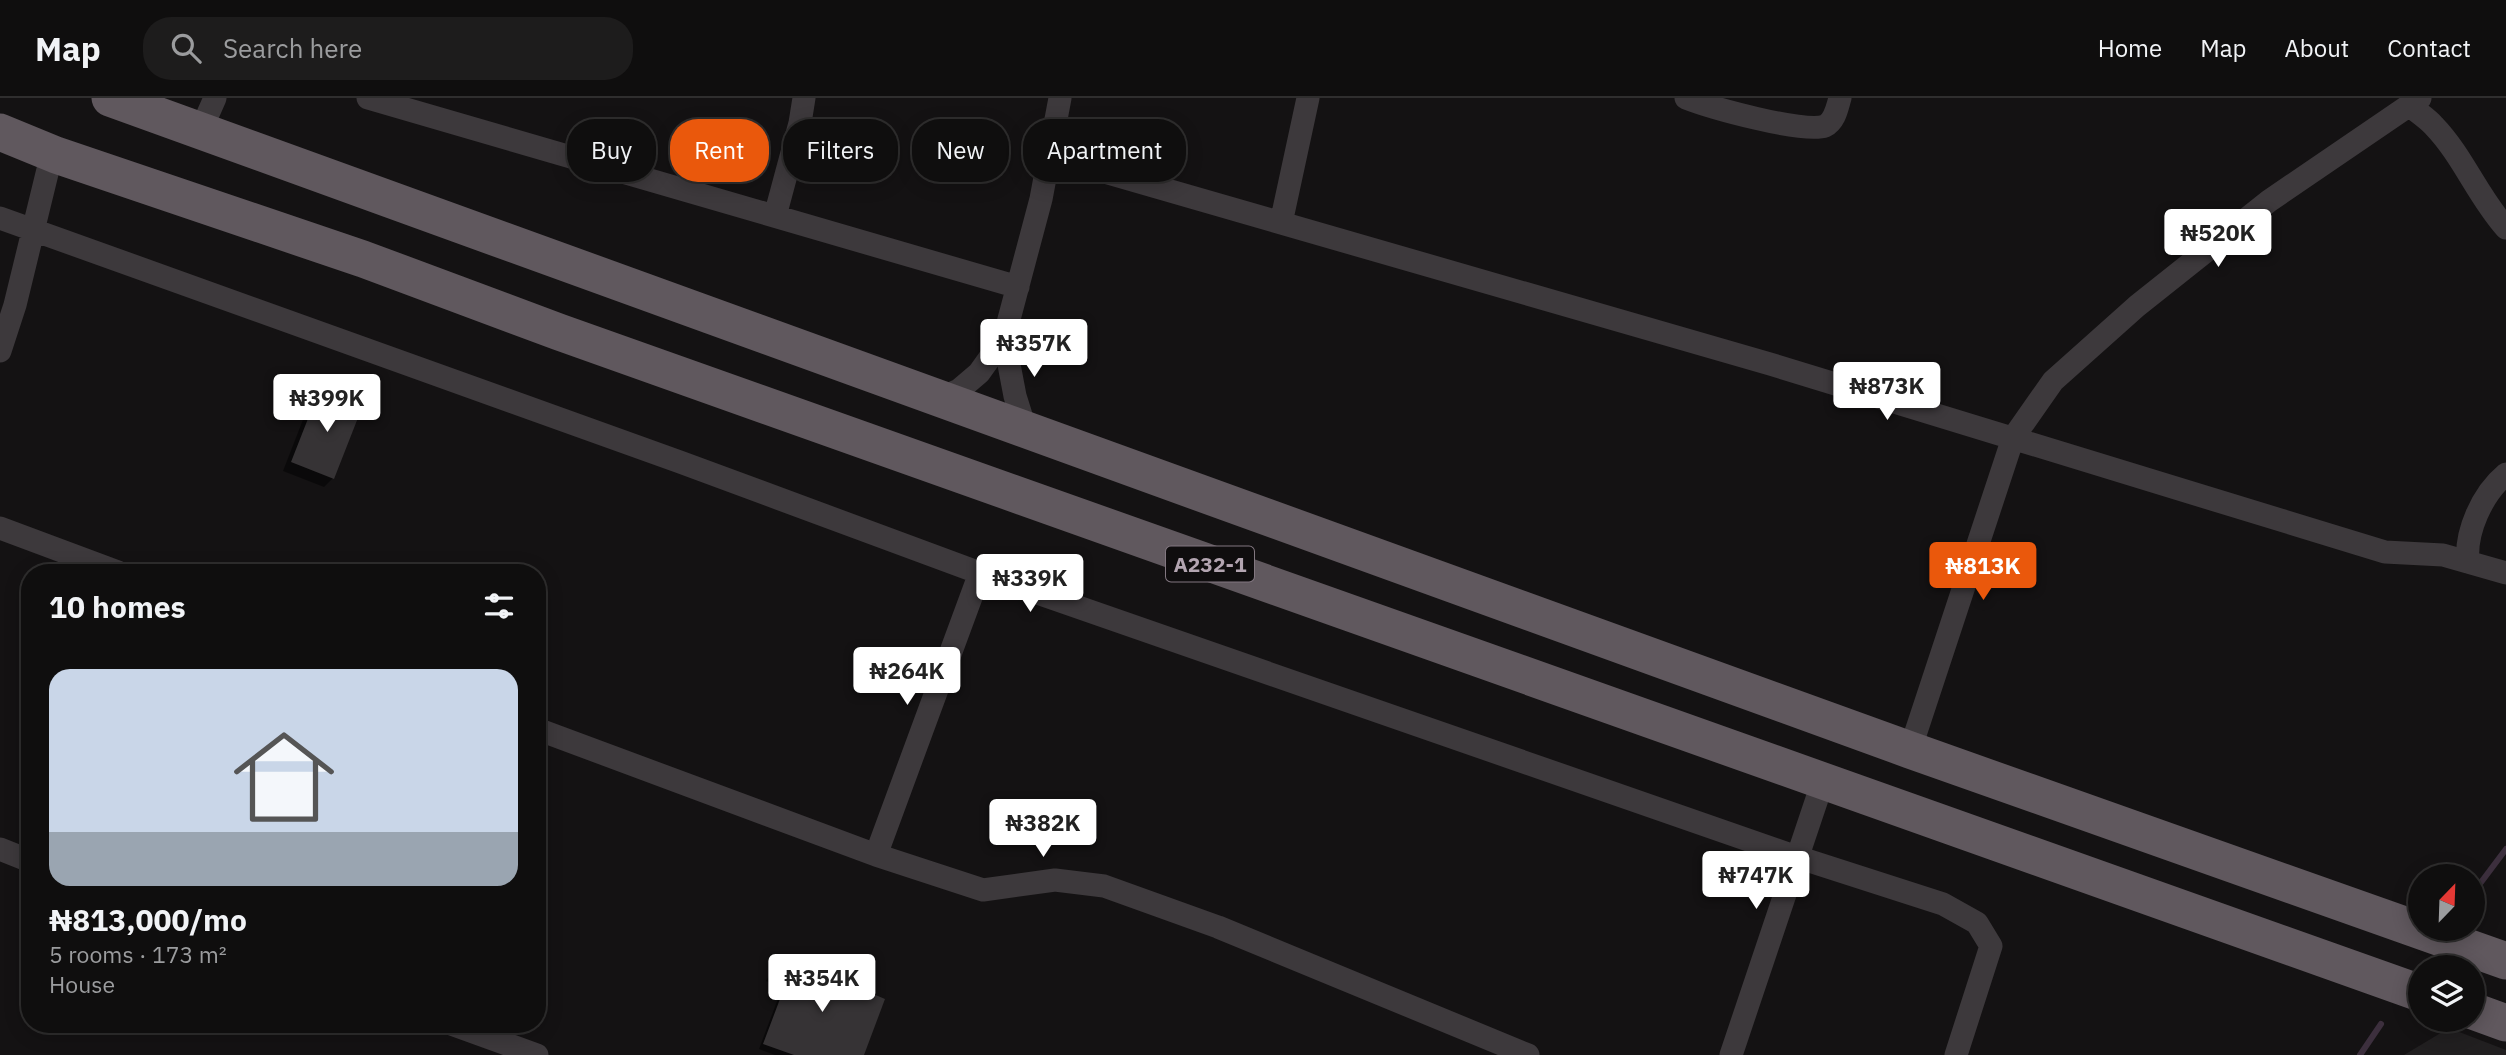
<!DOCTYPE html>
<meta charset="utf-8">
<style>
:root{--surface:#0f0e0e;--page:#1d1c1c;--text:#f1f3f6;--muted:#9b9c9e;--line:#2f2e2e;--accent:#ea580c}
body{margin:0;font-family:"IBM Plex Sans",sans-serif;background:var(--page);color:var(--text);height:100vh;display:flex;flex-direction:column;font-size:26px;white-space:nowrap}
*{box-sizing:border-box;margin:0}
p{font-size:23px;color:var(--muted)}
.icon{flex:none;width:38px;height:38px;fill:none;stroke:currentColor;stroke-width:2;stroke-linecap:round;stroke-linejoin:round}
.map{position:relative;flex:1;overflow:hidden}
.side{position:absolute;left:21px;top:466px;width:525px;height:469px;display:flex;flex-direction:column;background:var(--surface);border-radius:28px;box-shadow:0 4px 18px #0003,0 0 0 2px var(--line)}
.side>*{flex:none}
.top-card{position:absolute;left:567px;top:21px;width:665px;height:63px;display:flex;gap:14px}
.needle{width:46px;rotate:23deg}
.buttons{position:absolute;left:2408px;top:766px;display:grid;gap:14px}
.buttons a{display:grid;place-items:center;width:77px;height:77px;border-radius:50%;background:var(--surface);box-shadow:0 4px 18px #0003,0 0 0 2px var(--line);font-size:35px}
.price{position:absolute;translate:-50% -60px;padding:0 16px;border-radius:7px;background:#fff;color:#222;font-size:23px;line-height:46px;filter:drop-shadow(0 2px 4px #0008)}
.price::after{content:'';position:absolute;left:50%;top:42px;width:21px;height:16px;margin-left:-10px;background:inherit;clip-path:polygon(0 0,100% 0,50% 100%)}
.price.active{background:var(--accent);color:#fff}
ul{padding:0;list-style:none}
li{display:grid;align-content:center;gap:14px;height:371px;padding:0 28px}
li span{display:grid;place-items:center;height:217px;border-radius:21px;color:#555}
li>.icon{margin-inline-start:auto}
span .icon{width:126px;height:126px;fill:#fffc;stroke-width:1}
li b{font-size:30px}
h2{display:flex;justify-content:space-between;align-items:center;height:84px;padding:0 28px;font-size:30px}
.chip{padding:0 24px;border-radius:28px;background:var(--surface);box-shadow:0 4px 18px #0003,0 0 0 2px var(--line);font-size:24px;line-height:63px}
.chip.active{background:var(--accent);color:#fff}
header{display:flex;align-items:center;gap:42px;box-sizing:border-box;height:98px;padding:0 35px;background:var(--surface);border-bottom:2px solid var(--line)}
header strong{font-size:33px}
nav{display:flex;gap:38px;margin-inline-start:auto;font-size:24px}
.search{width:490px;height:63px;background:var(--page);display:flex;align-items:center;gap:18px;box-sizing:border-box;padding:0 24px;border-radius:28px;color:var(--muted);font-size:26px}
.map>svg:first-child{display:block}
</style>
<header>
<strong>Map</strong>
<div class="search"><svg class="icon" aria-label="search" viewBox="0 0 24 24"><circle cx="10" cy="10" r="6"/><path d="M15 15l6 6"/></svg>Search here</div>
<nav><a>Home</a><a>Map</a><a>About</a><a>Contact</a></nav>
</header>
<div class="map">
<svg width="2506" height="957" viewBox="0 0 2506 957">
<rect width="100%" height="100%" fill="#141213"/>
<path fill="#211f20" d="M2449 930 2506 952V957H2404Z"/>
<path fill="#0007" d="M320 292 333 380 324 389 283 373 311 301Z
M831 862 862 957H775L759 951 782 890 766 883 772 871 777 865 819 885 826 867Z"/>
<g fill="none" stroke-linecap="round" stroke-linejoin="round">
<path stroke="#3c2f3d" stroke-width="6" d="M2473 795 2506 751
M2360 957 2381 926"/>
</g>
<path fill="#363335" d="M320 290 363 307 334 381 291 364Z
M831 860 846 867 840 882 885 901 864 957H794L763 946 786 885 770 878 777 863 821 884Z"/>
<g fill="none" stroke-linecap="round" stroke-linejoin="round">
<path stroke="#3d393c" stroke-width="23" d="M368 0 1018 189
M1686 0C1709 9 1804 36 1825 28 1835 23 1837 10 1840 0
M2409 7C2417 14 2427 20 2434 28 2463 58 2478 99 2506 130
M200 34 215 0
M1049 58 1770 266 2385 454 2443 457 2506 475
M775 118 800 25 804 0
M0 120 680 364 980 475 1797 759 1943 806 1977 825 1991 848 1956 957
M1281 125 1308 0
M1004 240 1015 298 1025 330
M0 253 15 207 52 55
M941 300 959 292 979 275 1004 240 1041 101 1060 0
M0 430 118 474
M2468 464C2465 434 2482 396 2506 376
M537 631 876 757 983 792 1055 782 1104 788 1218 829 1528 957
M1910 652 2013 340 2053 283 2137 208 2269 103 2420 0
M0 751 30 763
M876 757 980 475
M451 926 537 957
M1731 957 1823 683"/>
<path stroke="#60585e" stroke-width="37" d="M110 0 1910 652 2506 863
M0 34 56 57 363 161 559 234 2420 895
M2473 913 2506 925"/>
</g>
<g text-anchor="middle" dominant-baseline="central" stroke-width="5" stroke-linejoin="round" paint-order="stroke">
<rect fill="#0f0d0e" stroke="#827780" stroke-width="2" x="1166" y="448.5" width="88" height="35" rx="5"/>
<g font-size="21" font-weight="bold" fill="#b3a5b1">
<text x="1210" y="466">A232-1</text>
</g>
</g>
</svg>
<div class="buttons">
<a><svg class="needle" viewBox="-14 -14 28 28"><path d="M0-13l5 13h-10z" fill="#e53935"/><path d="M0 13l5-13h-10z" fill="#9b9c9e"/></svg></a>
<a><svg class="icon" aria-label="layers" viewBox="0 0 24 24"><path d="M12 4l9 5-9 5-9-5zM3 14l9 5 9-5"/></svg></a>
</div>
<b class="price" style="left:2218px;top:171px">₦520K</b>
<b class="price" style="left:1034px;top:281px">₦357K</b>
<b class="price" style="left:1887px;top:324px">₦873K</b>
<b class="price" style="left:327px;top:336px">₦399K</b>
<b class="price active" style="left:1983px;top:504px">₦813K</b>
<b class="price" style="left:1030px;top:516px">₦339K</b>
<b class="price" style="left:907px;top:609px">₦264K</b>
<b class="price" style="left:1043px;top:761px">₦382K</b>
<b class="price" style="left:1756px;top:813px">₦747K</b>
<b class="price" style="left:822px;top:916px">₦354K</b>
<div class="top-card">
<a class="chip">Buy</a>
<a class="chip active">Rent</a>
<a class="chip">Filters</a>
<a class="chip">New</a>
<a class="chip">Apartment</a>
</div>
<section class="side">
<h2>10 homes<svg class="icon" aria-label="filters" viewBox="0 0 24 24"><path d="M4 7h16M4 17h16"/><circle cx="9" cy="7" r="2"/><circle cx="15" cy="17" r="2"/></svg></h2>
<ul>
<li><span style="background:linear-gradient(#c9d6e8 75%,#9aa5b1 0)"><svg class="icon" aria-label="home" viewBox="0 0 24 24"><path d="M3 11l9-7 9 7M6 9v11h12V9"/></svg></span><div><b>₦813,000/mo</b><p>5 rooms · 173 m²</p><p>House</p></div></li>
</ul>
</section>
</div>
